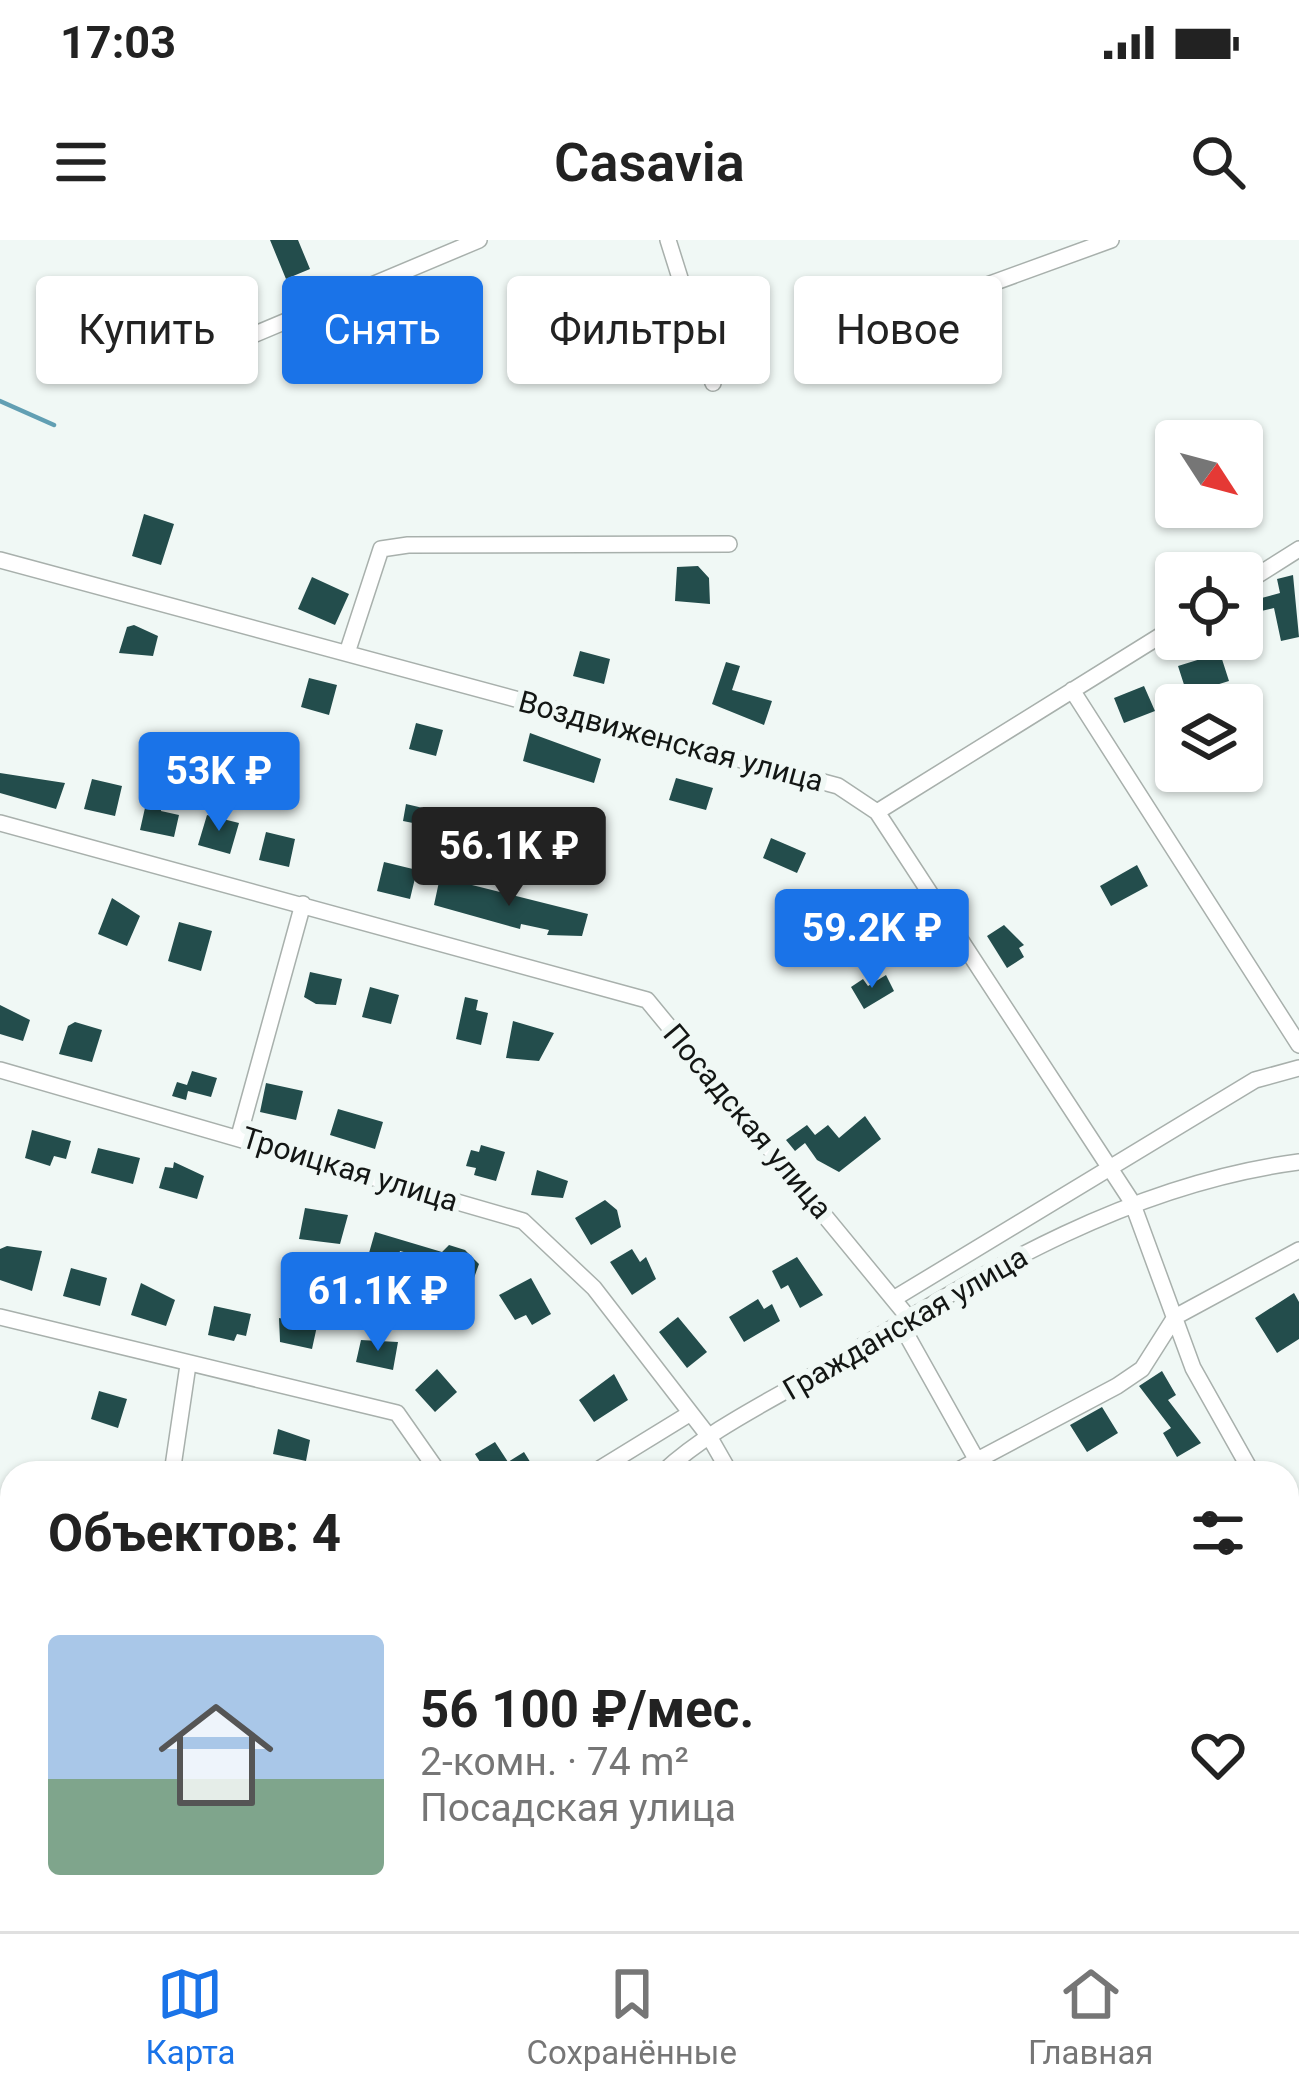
<!DOCTYPE html>
<html lang="ru">
<meta charset="utf-8">
<style>
:root{--surface:#fff;--page:#f2f2f2;--text:#222;--muted:#767676;--line:#e0e0e0;--accent:#1a73e8}
body{margin:0;font-family:Roboto,sans-serif;background:var(--page);color:var(--text);height:100vh;display:flex;flex-direction:column;font-size:45px;white-space:nowrap}
*{box-sizing:border-box;margin:0}
p{font-size:39px;color:var(--muted)}
.icon{flex:none;width:66px;height:66px;fill:none;stroke:currentColor;stroke-width:2;stroke-linecap:round;stroke-linejoin:round}
.map{position:relative;flex:1;overflow:hidden}
.sheet{position:absolute;left:0px;top:1221px;width:1299px;height:471px;display:flex;flex-direction:column;background:var(--surface);border-radius:36px 36px 0 0;box-shadow:0 3px 9px #0004}
.sheet>*{flex:none}
.hud{position:absolute;left:36px;top:36px;width:1227px;height:108px;display:flex;gap:24px}
.needle{width:78px;rotate:126deg}
.fabs{position:absolute;left:1155px;top:180px;display:grid;gap:24px}
.fabs a{display:grid;place-items:center;width:108px;height:108px;border-radius:12px;background:var(--surface);box-shadow:0 3px 9px #0004;font-size:60px}
.price{position:absolute;translate:-50% -102px;padding:0 27px;border-radius:12px;background:var(--accent);color:#fff;font-size:39px;line-height:78px;filter:drop-shadow(0 3px 6px #0008)}
.price::after{content:'';position:absolute;left:50%;top:72px;width:36px;height:27px;margin-left:-18px;background:inherit;clip-path:polygon(0 0,100% 0,50% 100%)}
.price.selected{background:#222;color:#fff}
ul{padding:0;list-style:none}
li{display:flex;align-items:center;gap:36px;height:300px;padding:0 48px}
li span{display:grid;place-items:center;flex:none;width:336px;height:240px;border-radius:12px;color:#555}
li>.icon{margin-inline-start:auto}
span .icon{width:144px;height:144px;fill:#fffc;stroke-width:1}
li b{font-size:51px}
h2{display:flex;justify-content:space-between;align-items:center;height:144px;padding:0 48px;font-size:51px}
.chip{padding:0 42px;border-radius:12px;background:var(--surface);box-shadow:0 3px 9px #0004;font-size:42px;line-height:108px}
.chip.selected{background:var(--accent);color:#fff}
.status{display:flex;justify-content:space-between;align-items:center;height:84px;padding:0 60px;background:var(--surface);direction:ltr}
.status svg{height:33px;fill:currentColor}
header{display:flex;justify-content:space-between;align-items:center;height:156px;padding:0 48px;background:var(--surface);font-size:54px;font-weight:600}
.tabs{display:flex;justify-content:space-around;align-items:center;height:168px;border-top:3px solid var(--line);background:var(--surface);font-size:33px;color:var(--muted)}
.tabs a{display:grid;justify-items:center;gap:6px}
.tabs .selected{color:var(--accent)}
.map>svg:first-child{display:block}
</style>
<div class="status"><b>17:03</b><svg viewBox="0 0 49 12"><path d="M0 12V9h3v3zM5 12V6h3v6zM10 12V3h3v9zM15 12V0h3v12zM26 1h20v11H26zM47 4h2v5h-2z"/></svg></div>
<header><svg class="icon" aria-label="menu" viewBox="0 0 24 24"><path d="M4 6h16M4 12h16M4 18h16"/></svg>Casavia<svg class="icon" aria-label="search" viewBox="0 0 24 24"><circle cx="10" cy="10" r="6"/><path d="M15 15l6 6"/></svg></header>
<div class="map">
<svg width="1299" height="1691" viewBox="0 0 1299 1691">
<rect width="100%" height="100%" fill="#f0f8f5"/>
<g fill="none" stroke-linecap="round" stroke-linejoin="round">
<path stroke="#619fb3" stroke-width="4.5" d="M0 161 54 185
M595 1680 598 1691"/>
</g>
<path fill="#234d4c" d="M270 0H298L310 29 286 39Z
M144 274 174 284 161 325 132 316Z
M698 326 709 338 710 364 675 361 677 327Z
M1293 335 1299 397 1281 401 1274 368 1257 372 1254 360 1280 353 1277 339Z
M312 337 349 354 335 385 298 369Z
M134 385 158 396 153 416 119 413 127 387Z
M580 411 610 419 604 444 573 436Z
M1220 413 1229 441 1187 454 1178 426Z
M726 422 740 426 732 450 772 461 764 485 712 464Z
M309 438 337 445 329 475 301 467Z
M1144 446 1155 471 1124 483 1114 458Z
M416 483 443 490 436 516 409 509Z
M530 493 601 519 594 543 523 521Z
M0 533 65 543 56 569 0 553Z
M676 538 713 548 706 570 669 560Z
M92 539 122 546 115 576 84 569Z
M147 559 162 562 161 571 179 575 174 597 140 590Z
M406 564 440 572 431 611 413 607 418 584 403 581Z
M207 575 239 583 230 614 198 605Z
M266 592 295 599 289 627 259 620Z
M771 598 806 613 797 633 763 618Z
M384 622 417 630 410 659 377 651Z
M1137 625 1148 646 1111 666 1100 646Z
M440 637 588 674 582 696 547 695 549 690 521 684 520 689 434 665Z
M112 658 140 676 127 706 98 694Z
M179 682 212 691 201 731 168 721Z
M1004 685 1024 705 1019 708 1024 717 1007 728 987 696Z
M310 732 342 739 336 765 316 764 304 757Z
M886 735 894 751 864 769 851 747 863 739 868 746Z
M370 747 399 755 391 784 362 777Z
M465 757 478 760 476 770 488 773 481 805 456 799Z
M0 765 30 780 23 801 0 794Z
M513 781 554 793 539 821 506 818Z
M75 782 102 790 92 822 59 814 68 786Z
M192 831 217 838 211 857 188 851 186 860 172 856 177 842 187 845Z
M266 843 303 851 296 880 260 872Z
M338 869 383 882 375 909 330 895Z
M865 876 881 899 839 932 817 920 805 903 795 911 786 900 807 885 815 895 828 885 839 898Z
M32 890 71 901 66 919 54 916 50 926 25 918Z
M481 905 505 912 496 941 474 935 476 928 466 926 471 910 479 912Z
M98 908 140 918 133 944 91 933Z
M174 922 204 936 197 959 159 948 165 927 173 928Z
M537 930 568 941 563 958 531 955Z
M605 960 617 970 621 987 591 1005 575 978Z
M305 968 348 975 340 1004 299 999Z
M375 992 442 1012 449 1005 465 1010 479 1024 470 1049 464 1047 462 1054 445 1049 447 1043 424 1032 429 1019 400 1011 397 1021 369 1013Z
M7 1006 42 1011 32 1051 0 1040V1009Z
M632 1009 640 1022 646 1017 656 1039 632 1055 610 1022Z
M797 1017 823 1055 800 1068 788 1045 781 1049 772 1031Z
M71 1028 107 1038 100 1066 63 1056Z
M531 1038 551 1074 532 1085 526 1075 515 1080 499 1055Z
M141 1043 175 1060 166 1086 131 1075Z
M1294 1053 1299 1062V1099L1277 1113 1255 1078Z
M758 1059 764 1069 772 1064 780 1081 744 1102 729 1077Z
M214 1066 251 1074 246 1096 237 1094 234 1101 208 1095Z
M678 1077 707 1112 687 1128 659 1092Z
M279 1078 317 1086 312 1109 280 1102Z
M361 1100 398 1102 393 1130 356 1122Z
M437 1129 457 1152 435 1172 415 1150Z
M1162 1131 1176 1155 1168 1160 1201 1203 1177 1217 1163 1193 1171 1188 1139 1146Z
M614 1134 628 1160 594 1182 579 1160Z
M99 1151 127 1159 118 1188 91 1179Z
M1102 1167 1118 1193 1087 1212 1070 1185Z
M278 1189 310 1200 306 1221 273 1214Z
M495 1202 508 1222 524 1212 537 1233H487L475 1214Z"/>
<g fill="none" stroke-linecap="round" stroke-linejoin="round">
<g stroke="#a8b0ac" stroke-width="18">
<path id="minor" d="M668 0 713 143
M891 80 1111 0
M196 119 479 0
M0 320 838 546 877 572 1132 962 1193 1128 1252 1233
M1242 345 1299 309
M347 413 381 309 408 305 729 304
M1072 450 1299 805
M877 572 1176 386
M0 583 647 760 908 1077
M0 830 523 981 594 1048 710 1198 730 1233
M239 896 303 664
M895 1058 1255 840 1299 828
M0 1077 397 1173 439 1233
M900 1083 984 1233
M172 1233 188 1125
M593 1233 689 1174
M662 1233C708 1190 770 1161 824 1129 974 1039 1122 945 1299 922
M953 1233 1117 1146 1142 1129 1175 1077 1299 1010
M1287 1295 1299 1317
M0 1365 12 1368
M0 1670 12 1672
M78 1680 168 1691
M716 1680 720 1691
M979 1680 985 1691
M1253 1680 1259 1691
M422 1691 423 1680"/>
</g>
<use href="#minor" stroke="#fff" stroke-width="15"/>
</g>
<g text-anchor="middle" dominant-baseline="central" stroke-width="12" stroke-linejoin="round" paint-order="stroke">
<g font-size="30" fill="#131614" stroke="#f0f8f5">
<text transform="translate(671 501) rotate(15)">Воздвиженская улица</text>
<text transform="translate(748 881) rotate(50)">Посадская улица</text>
<text transform="translate(350 929) rotate(17)">Троицкая улица</text>
<text transform="translate(905 1083) rotate(-30)">Гражданская улица</text>
</g>
</g>
</svg>
<div class="fabs">
<a><svg class="needle" viewBox="-14 -14 28 28"><path d="M0-13l5 13h-10z" fill="#e53935"/><path d="M0 13l5-13h-10z" fill="#767676"/></svg></a>
<a><svg class="icon" aria-label="locate" viewBox="0 0 24 24"><circle cx="12" cy="12" r="6"/><path d="M12 2v4M12 18v4M2 12h4M18 12h4"/></svg></a>
<a><svg class="icon" aria-label="layers" viewBox="0 0 24 24"><path d="M12 4l9 5-9 5-9-5zM3 14l9 5 9-5"/></svg></a>
</div>
<b class="price" style="left:219px;top:594px">53K ₽</b>
<b class="price selected" style="left:509px;top:669px">56.1K ₽</b>
<b class="price" style="left:872px;top:751px">59.2K ₽</b>
<b class="price" style="left:378px;top:1114px">61.1K ₽</b>
<div class="hud">
<a class="chip">Купить</a>
<a class="chip selected">Снять</a>
<a class="chip">Фильтры</a>
<a class="chip">Новое</a>
</div>
<section class="sheet">
<h2>Объектов: 4<svg class="icon" aria-label="filters" viewBox="0 0 24 24"><path d="M4 7h16M4 17h16"/><circle cx="9" cy="7" r="2"/><circle cx="15" cy="17" r="2"/></svg></h2>
<ul>
<li><span style="background:linear-gradient(#a9c7e8 60%,#7fa58c 0)"><svg class="icon" aria-label="home" viewBox="0 0 24 24"><path d="M3 11l9-7 9 7M6 9v11h12V9"/></svg></span><div><b>56 100 ₽/мес.</b><p>2-комн. · 74 m²</p><p>Посадская улица</p></div><svg class="icon" aria-label="heart" viewBox="0 0 24 24"><path d="M12 20l-8-8c-3-5 5-10 8-4 3-6 11-1 8 4z"/></svg></li>
</ul>
</section>
</div>
<nav class="tabs">
<a class="selected"><svg class="icon" aria-label="map" viewBox="0 0 24 24"><path d="M3 6l6-2 6 2 6-2v14l-6 2-6-2-6 2zM9 4v14M15 6v14"/></svg>Карта</a>
<a><svg class="icon" aria-label="saved" viewBox="0 0 24 24"><path d="M7 4h10v16l-5-4-5 4z"/></svg>Сохранённые</a>
<a><svg class="icon" aria-label="home" viewBox="0 0 24 24"><path d="M3 11l9-7 9 7M6 9v11h12V9"/></svg>Главная</a>
</nav>
